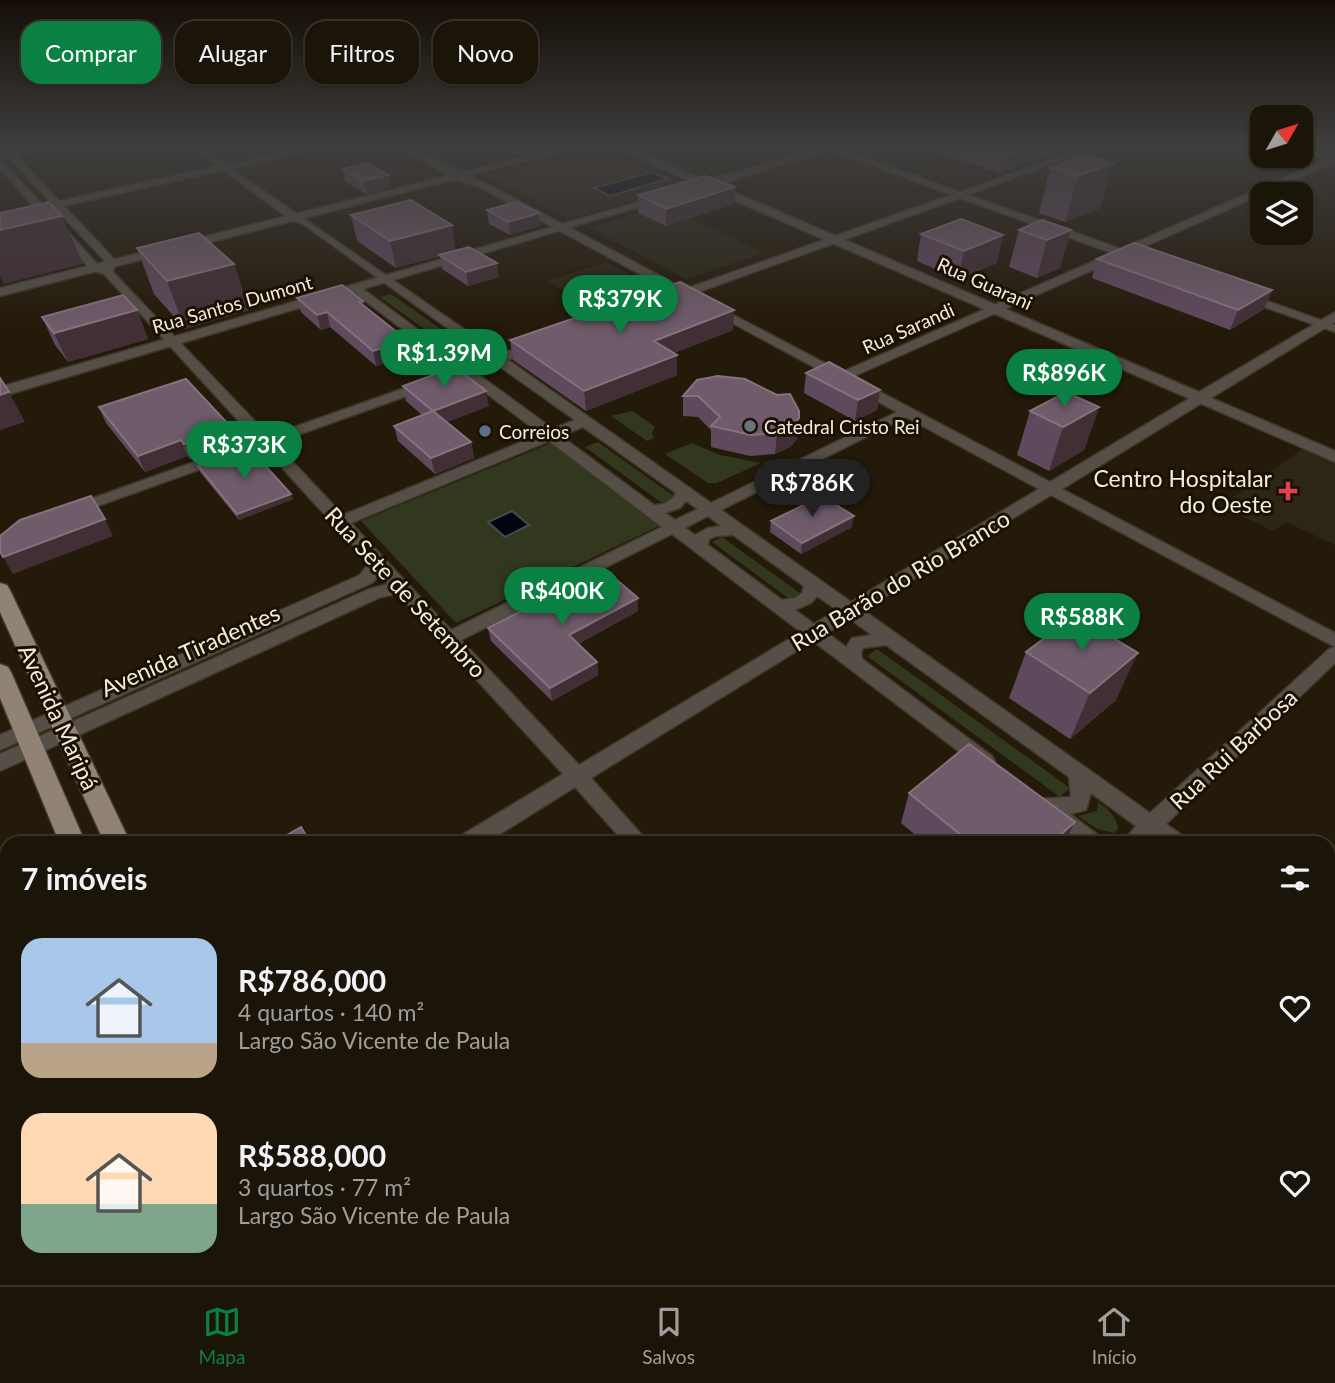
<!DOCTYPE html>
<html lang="pt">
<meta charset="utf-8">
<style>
:root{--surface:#1b1408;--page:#241d12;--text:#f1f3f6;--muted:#a09e9c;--line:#393329;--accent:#0b8043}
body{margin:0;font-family:Lato,sans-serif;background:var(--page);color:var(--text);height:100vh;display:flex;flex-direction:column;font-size:26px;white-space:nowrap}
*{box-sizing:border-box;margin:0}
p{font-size:23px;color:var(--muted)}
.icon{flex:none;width:38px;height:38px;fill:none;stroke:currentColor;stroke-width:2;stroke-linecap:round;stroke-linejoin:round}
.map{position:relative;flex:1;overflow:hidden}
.details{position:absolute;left:0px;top:836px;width:1335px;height:450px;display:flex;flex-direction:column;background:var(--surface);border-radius:21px 21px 0 0;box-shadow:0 2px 5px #0004,0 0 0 2px var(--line)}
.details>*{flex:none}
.banner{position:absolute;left:21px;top:21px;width:700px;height:63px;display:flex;gap:14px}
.needle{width:46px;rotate:51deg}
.controls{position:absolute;left:1250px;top:105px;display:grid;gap:14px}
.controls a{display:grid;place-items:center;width:63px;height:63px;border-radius:14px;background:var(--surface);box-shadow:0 2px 5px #0004,0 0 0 2px var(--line);font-size:35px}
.price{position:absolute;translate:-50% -60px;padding:0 16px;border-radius:24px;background:var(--accent);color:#fff;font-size:23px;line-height:46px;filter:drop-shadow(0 2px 4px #0008)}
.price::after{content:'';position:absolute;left:50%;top:42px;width:21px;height:16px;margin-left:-10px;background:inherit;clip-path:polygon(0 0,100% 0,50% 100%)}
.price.current{background:#222;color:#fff}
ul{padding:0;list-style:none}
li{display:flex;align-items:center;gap:21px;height:175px;padding:0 21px}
li span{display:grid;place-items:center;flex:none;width:196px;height:140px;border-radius:21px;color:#555}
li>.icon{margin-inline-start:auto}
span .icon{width:84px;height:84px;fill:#fffc;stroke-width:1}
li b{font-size:30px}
h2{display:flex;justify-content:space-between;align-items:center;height:84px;padding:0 21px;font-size:30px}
.tag{padding:0 24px;border-radius:21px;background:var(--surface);box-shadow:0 2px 5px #0004,0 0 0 2px var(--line);font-size:24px;line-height:63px}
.tag.current{background:var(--accent);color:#fff}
.menu{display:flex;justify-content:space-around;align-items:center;height:98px;border-top:2px solid var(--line);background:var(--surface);font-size:19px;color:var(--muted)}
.menu a{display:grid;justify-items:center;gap:4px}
.menu .current{color:var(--accent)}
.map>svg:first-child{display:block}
</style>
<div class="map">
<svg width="1335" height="1285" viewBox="0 0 1335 1285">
<rect width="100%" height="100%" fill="#241a0a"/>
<path fill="#312417" d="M600 147 688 185 570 219 487 176Z
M1328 990 1335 994V1285H1134L1128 1279H1328Z"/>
<path fill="#2d2616" d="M638 213 666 226 691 218 764 253 686 279 588 227Z
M607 262 634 277 574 297 548 281Z
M1303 449 1335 463V545L1286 522 1273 531 1221 506Z"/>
<path fill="#32381d" d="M391 294 468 348 456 352 380 297Z
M633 411 655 427 652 433 654 438 647 441 611 416Z
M598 442 675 497 662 503 585 447Z
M551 443 661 525 456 623 361 521Z
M692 443 720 455 761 463 717 483H708L665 454Z
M722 537 801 594 791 600 712 542Z
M877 649 1070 788 1060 797 867 656Z
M1098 802C1108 809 1117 816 1118 829L1114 833 1097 829 1078 816 1097 811Z"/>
<path fill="#000512" stroke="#494a50" stroke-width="2" d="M652 172 668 179 610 196 594 188Z
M512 511 529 525 505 537 488 522Z"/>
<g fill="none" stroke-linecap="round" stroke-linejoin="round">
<g stroke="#413728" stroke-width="3">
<path id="minor" d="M0 146H8L13 152 39 146H59L17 156 59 201 218 166 191 146H201L226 165 308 146H326L232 169 500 354 531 343H539V349L508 360 711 503 897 412 710 311V307H718L842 372 1112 253 960 198 693 294V298L683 297 673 300 667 297 675 293 479 187 456 179 396 146C419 146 460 174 485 183L685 289 951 195 821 146H834L960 192 1087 146H1100L968 195 1121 249 1326 159 1300 152V147L1335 155V162L1130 253 1142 257V261L1122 257 852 377 1050 482 1195 395H1205V401L1062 489 1335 633V663L1166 824 1186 838 1188 844H1161L1152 837 1146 844H1121L1136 826 1091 793 1086 810 1070 814 1102 838 1104 844H1078L1048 820 1045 813 1037 811 1034 805 1037 799 1071 797 1069 777 886 645 863 648 861 652 862 659 992 756 995 761 992 766 985 769 978 766 813 641 591 778 650 844H626L575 787 484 844H455L457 838 563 774 398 594 381 597 0 771V754L369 589 388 584 380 575 372 583 0 750V735L360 575 369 563 263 447 78 513H68L65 510 68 507 256 440 104 274 91 270 39 211 0 220V214L34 207 0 168V160L43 205 51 203 9 157 0 158V154L5 153ZM223 170 291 220 303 224 489 358 467 366 359 286H351V290L456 370 269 436 113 272 116 261 64 206ZM55 208 107 263 105 268 99 266 47 209ZM496 364 575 420 553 429 475 372ZM463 376 541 434 343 515 275 443ZM906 417 1039 489 851 602 721 510ZM583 427 676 493C671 502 664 505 654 505L561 436ZM549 441 662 527 451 630 351 523ZM1051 495 1335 647 1329 649 1150 813 863 610ZM686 501 698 509 675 520 665 513 680 508ZM708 516 721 526 708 528 695 535 685 528ZM672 534 801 632 579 765 461 640ZM733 535 804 586 802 593 795 598 782 600 708 545 709 539 716 536ZM817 596 837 610 814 624 795 610 811 603ZM850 619 872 635 852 638 846 647 827 633Z
M1239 294H1247L1335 325V332L1239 298Z
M1328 939 1335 942V966L1328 963Z
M7 1111V1138L0 1141V1114Z
M647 1279H680L677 1285H644Z
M1030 1279H1062L1065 1285H1033Z"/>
</g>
<g stroke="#413728" stroke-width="3">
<path id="tertiary" d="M566 146H585L0 296V288Z
M613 146H628L707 181 825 146H842L717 185 1199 392 1335 312V322L1211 398 1335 451V462L706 188 690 190V186L696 184Z
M659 196 669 198 0 397V387Z"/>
</g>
<g stroke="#413728" stroke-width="3">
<path id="primary" d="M0 583 7 585 10 590 131 844H105L0 612Z
M0 664 8 667 11 672 86 844H60L0 698Z
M240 1279H276L278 1285H242Z
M302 1279H338L341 1285H305Z"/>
</g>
<use href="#minor" fill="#564f48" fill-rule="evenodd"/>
<use href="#tertiary" fill="#564f48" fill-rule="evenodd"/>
<use href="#primary" fill="#908274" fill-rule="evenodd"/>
</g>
<path fill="#5f495c" d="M500 146H556L518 155Z
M942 146H1067L1066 149 1000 173 941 154Z
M1113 163 1100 208 1065 222 1039 213 1050 168Z
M343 169 391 187 366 194 345 181Z
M638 195 734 204 666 226 638 213Z
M487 210 540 226 510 235 489 224Z
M351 215 456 250 499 277 468 286 442 269 440 256 396 268 357 241Z
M1042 220 1060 268 1037 278 1009 267 1019 230Z
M921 234 997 263 958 279 917 261Z
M137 248 234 264 249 310 185 329 154 294Z
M1097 259 1272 290 1264 309 1230 330 1092 278Z
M297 298 363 301 364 306 410 355 376 366 330 327 321 330 301 312Z
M137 310 148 339 68 362 55 345 42 317Z
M733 330 674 353 677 355V375L586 411 513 360 510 340Z
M806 373 880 390 877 410 855 421 804 393Z
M718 376 797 439 790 447 775 454 750 456 711 447V430L698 417 683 416V396Z
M403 386 489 406 447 422 471 442 474 458 435 474 398 441 394 426 422 415 406 401Z
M99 407 237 444 191 460 187 456 145 472 106 423Z
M1099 407 1084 450 1049 471 1017 455 1030 411Z
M198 466 291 494 293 499 239 520 200 472Z
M771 521 852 527 801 554 770 532Z
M638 611 578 644 597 662 598 675 552 701 491 641 488 628Z
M1026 652 1116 700 1070 739 1009 698Z
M909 793 1075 822 1064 844H926L901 823Z"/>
<path fill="#412f35" d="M517 146H556L518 155Z
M1034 146H1067L1066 149 1000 173 1003 157Z
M1113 163 1100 208 1065 222 1078 176Z
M389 175 391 187 366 194 363 181Z
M735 187 734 204 666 226V209Z
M539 213 540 226 510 235 508 222Z
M62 216 83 264 4 284 0 276V230Z
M452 225 456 251 396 268 390 241Z
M1071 230 1060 268 1037 278 1047 240Z
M1003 235 997 263 958 279 964 251Z
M497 263 499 277 468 286 466 272Z
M234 264 249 310 185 329 167 281Z
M1272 290 1264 309 1230 330 1238 310Z
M137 310 148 339 68 362 54 333Z
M734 310 733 330 654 361V341Z
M327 312 330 327 321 330 317 315Z
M407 340 410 355 376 366 373 351Z
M677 355V375L586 411 584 391Z
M880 390 877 410 855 421 858 400Z
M486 391 489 406 436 426 433 411Z
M9 392 25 422 0 430V395Z
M1099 407 1084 450 1049 471 1063 427Z
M799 418 797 439 790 447 775 454 777 433Z
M232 428 237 444 191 460 184 444Z
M181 440 187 456 145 472 138 456Z
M471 442 474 458 435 474 431 458Z
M291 494 293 499 239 520 237 514Z
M854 516 852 527 801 554 802 543Z
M105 519 113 536 13 574 3 557Z
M638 598V611L570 648 569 635Z
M1138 653 1116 700 1070 739 1090 693Z
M597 662 598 675 552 701 550 688Z
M1075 822 1064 844H1050Z
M199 1279H203L211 1285H201Z"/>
<path fill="#6f5b6a" stroke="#84727d" stroke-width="2" d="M969 146H1034L1003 157Z
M1086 155 1113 163 1078 176 1050 168Z
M368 163 389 175 363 181 343 169Z
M706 176 735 187 666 209 638 195Z
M411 200 452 225 390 241 351 215Z
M49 202 62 216 0 230V213Z
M517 202 539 213 508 222 487 210Z
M961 219 1003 235 964 251 921 234Z
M1042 220 1071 230 1047 240 1019 230Z
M199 233 234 264 167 281 137 248Z
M1134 243 1272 290 1238 310 1097 259Z
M469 247 497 263 466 272 439 255Z
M680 282 734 310 654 341 677 355 584 391 510 340Z
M342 285 363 301 359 302 407 340 373 351 327 312 317 315 297 298Z
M123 295 137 310 54 333 42 317Z
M829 362 880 390 858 400 806 373Z
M455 367 486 391 433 411 403 386Z
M718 376 745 379 777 395 790 394 799 411V418L792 426 777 433 751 435 711 426 720 417 698 396H683L697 380Z
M0 378 9 392 0 395Z
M186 379 232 428 184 444 181 440 138 456 99 407Z
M1066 392 1099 407 1063 427 1030 411Z
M433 411 471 442 431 458 394 426Z
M246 450 251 455 254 453 291 494 237 514 198 466Z
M91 496 105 519 3 557 0 551V536L20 520Z
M822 496 854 516 802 543 771 521Z
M604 569 638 598 569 635 597 662 550 688 488 628Z
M1075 615 1138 653 1090 693 1026 652Z
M969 744 1075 822 1050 844H972L909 793Z
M301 827 311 844H271Z
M188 1279H199L201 1285H180Z"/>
<linearGradient id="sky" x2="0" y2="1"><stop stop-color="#140e06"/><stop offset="0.45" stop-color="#3f3e3e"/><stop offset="1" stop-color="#3f3e3e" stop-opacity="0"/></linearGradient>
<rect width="1335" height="326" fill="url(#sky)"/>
<circle fill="#6b7280" stroke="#1b1103" stroke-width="2.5" cx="750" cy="426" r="7"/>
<circle fill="#5c6f8a" stroke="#1b1103" stroke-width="2.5" cx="485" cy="431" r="7"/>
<path fill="#e0444e" stroke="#1b1103" stroke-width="2.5" d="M1284.5 480.5h7v7h7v7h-7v7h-7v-7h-7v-7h7z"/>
<g text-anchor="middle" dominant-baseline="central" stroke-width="6" stroke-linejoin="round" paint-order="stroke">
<g font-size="19" fill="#f3ece1" stroke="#1b1103">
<text transform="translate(985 283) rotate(24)">Rua Guarani</text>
<text transform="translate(232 304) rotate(-16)">Rua Santos Dumont</text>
<text transform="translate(908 328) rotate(-24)">Rua Sarandi</text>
</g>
<g font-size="19" fill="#f3ece1" stroke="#1b1103" text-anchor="start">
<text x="764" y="426">Catedral Cristo Rei</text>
<text x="499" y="431">Correios</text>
</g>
<g font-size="23" fill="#f3ece1" stroke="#1b1103" text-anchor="end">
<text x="1272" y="478">Centro Hospitalar<tspan x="1272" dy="26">do Oeste</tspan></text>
</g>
<g font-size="23" fill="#f3ece1" stroke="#1b1103">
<text transform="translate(900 580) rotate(-31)">Rua Barão do Rio Branco</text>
<text transform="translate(406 592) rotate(47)">Rua Sete de Setembro</text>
<text transform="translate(190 650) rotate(-24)">Avenida Tiradentes</text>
<text transform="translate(59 717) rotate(65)">Avenida Maripá</text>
<text transform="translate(1233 749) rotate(-43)">Rua Rui Barbosa</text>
</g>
</g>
</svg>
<div class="controls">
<a><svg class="needle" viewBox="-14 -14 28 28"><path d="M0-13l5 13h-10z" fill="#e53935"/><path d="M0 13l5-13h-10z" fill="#a09e9c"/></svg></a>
<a><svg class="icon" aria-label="layers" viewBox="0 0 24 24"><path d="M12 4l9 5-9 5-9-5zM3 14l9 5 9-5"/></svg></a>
</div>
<b class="price" style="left:620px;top:335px">R$379K</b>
<b class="price" style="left:444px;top:389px">R$1.39M</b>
<b class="price" style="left:1064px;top:409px">R$896K</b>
<b class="price" style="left:244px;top:481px">R$373K</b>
<b class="price current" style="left:812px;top:519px">R$786K</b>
<b class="price" style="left:562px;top:627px">R$400K</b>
<b class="price" style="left:1082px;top:653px">R$588K</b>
<div class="banner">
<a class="tag current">Comprar</a>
<a class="tag">Alugar</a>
<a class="tag">Filtros</a>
<a class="tag">Novo</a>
</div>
<section class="details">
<h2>7 imóveis<svg class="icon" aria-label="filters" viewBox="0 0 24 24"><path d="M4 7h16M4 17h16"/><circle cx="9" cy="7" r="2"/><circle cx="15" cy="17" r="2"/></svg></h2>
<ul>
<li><span style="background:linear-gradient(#a9c7e8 75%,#b9a48a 0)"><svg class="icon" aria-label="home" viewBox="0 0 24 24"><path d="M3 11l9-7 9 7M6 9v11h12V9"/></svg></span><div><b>R$786,000</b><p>4 quartos · 140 m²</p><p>Largo São Vicente de Paula</p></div><svg class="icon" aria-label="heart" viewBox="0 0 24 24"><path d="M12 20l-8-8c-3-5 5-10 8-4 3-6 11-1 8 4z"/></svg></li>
<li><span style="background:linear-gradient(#ffd9b3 65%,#7fa58c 0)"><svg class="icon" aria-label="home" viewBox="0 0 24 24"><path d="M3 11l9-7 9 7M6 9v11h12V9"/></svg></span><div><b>R$588,000</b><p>3 quartos · 77 m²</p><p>Largo São Vicente de Paula</p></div><svg class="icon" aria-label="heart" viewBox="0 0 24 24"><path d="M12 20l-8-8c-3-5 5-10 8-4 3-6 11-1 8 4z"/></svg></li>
</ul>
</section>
</div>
<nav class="menu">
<a class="current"><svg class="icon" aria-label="map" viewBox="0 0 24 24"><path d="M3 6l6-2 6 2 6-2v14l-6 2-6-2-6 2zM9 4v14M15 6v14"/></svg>Mapa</a>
<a><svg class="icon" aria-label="saved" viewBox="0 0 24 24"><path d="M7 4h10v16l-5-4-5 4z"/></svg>Salvos</a>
<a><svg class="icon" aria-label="home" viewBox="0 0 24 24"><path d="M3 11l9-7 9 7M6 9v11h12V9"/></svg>Início</a>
</nav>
